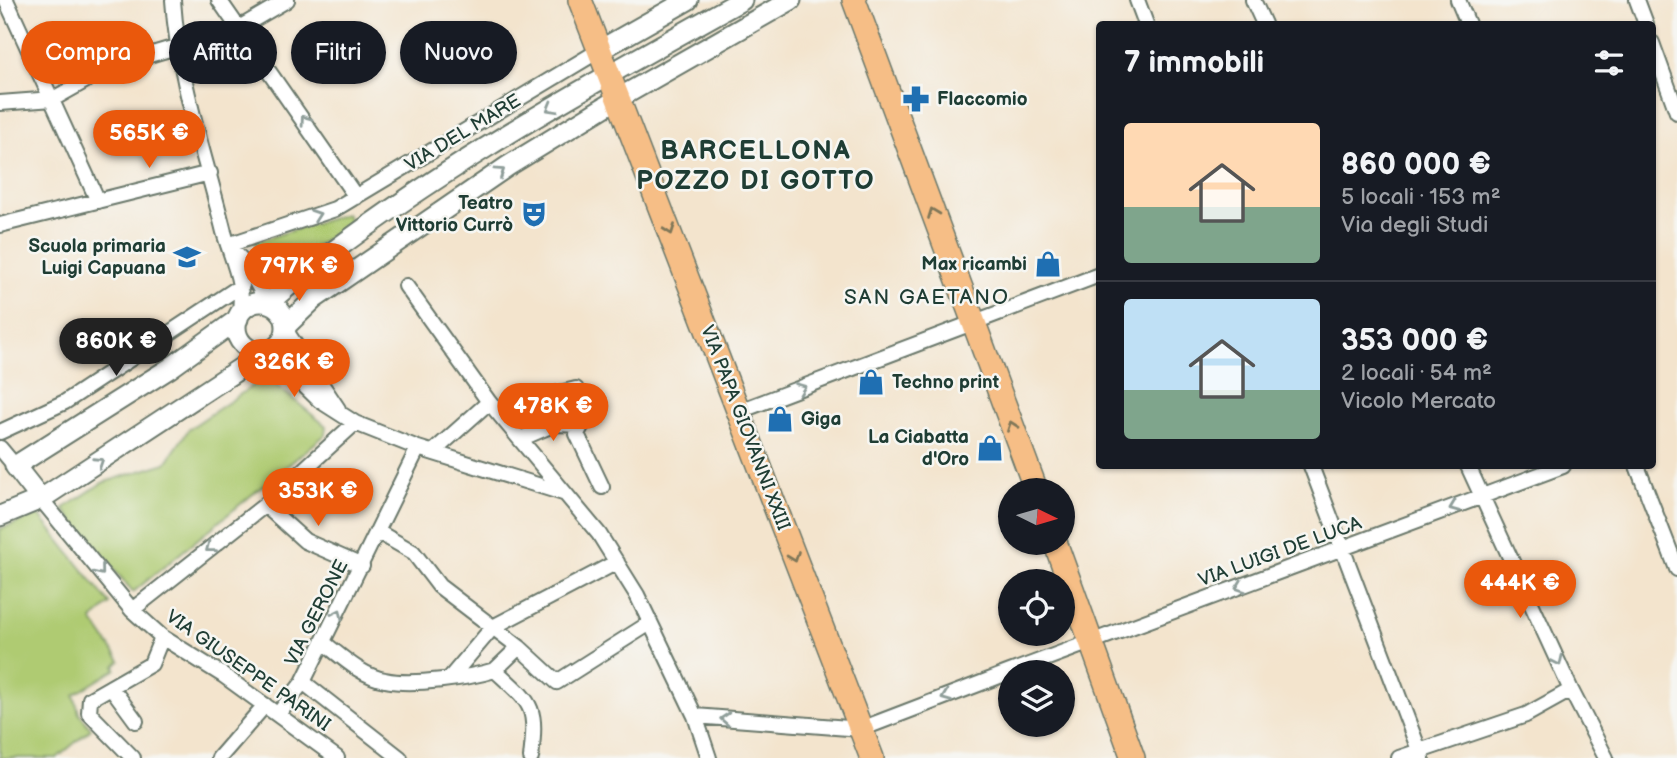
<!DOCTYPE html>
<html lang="it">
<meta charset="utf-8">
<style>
:root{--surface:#171b24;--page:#242831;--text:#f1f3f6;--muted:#9ea1a6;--line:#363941;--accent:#ea580c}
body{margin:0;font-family:"Balsamiq Sans",sans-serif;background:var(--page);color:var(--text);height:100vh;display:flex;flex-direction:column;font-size:26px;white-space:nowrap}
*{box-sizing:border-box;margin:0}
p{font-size:23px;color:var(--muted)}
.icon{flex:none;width:38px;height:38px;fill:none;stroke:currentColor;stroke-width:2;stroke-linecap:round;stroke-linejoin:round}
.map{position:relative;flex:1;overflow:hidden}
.panel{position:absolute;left:1096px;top:21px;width:560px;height:448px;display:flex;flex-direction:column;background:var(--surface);border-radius:7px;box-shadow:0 2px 5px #0004}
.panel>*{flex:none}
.banner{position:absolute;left:21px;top:21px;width:665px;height:63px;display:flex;gap:14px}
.needle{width:46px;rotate:95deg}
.fabs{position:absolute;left:998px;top:478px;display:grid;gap:14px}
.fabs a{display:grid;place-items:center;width:77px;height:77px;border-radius:50%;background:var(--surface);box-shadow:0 2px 5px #0004;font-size:35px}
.price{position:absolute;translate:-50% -60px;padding:0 16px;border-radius:24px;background:var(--accent);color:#fff;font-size:23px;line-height:46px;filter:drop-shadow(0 2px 4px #0008)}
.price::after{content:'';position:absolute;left:50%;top:42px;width:21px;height:16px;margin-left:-10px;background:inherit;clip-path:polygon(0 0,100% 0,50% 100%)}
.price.on{background:#222;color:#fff}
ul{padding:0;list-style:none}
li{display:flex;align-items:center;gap:21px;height:175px;padding:0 28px}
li+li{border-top:2px solid var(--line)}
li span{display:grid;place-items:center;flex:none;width:196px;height:140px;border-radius:7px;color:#555}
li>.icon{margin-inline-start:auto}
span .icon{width:84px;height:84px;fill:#fffc;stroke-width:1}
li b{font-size:30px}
h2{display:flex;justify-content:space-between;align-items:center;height:84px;padding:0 28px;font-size:30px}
.chip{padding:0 24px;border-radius:32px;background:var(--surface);box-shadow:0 2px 5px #0004;font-size:24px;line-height:63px}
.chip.on{background:var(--accent);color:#fff}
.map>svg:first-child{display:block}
</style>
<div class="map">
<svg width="1677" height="758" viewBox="0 0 1677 758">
<rect width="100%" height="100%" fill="#f6f6f2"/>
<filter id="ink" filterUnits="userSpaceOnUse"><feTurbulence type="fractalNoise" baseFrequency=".0143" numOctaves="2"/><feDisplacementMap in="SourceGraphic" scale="14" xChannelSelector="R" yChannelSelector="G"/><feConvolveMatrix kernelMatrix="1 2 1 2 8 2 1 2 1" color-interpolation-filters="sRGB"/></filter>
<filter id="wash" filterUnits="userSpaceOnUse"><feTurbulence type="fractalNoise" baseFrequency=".00686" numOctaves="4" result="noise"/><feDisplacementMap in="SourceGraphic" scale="28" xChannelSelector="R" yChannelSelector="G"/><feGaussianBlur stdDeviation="1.57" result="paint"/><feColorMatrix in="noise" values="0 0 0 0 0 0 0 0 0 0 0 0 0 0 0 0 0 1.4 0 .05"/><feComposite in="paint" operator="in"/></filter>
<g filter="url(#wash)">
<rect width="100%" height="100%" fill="#f3e4cd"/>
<path fill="#afcb72" stroke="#678453" stroke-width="2" d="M346 214 351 222 266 281 255 242Z
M266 377 326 426 325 435 133 592 63 509 102 483 166 463 189 429Z
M39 515 110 604 92 620 120 661 115 666 116 669 74 695 79 713 91 729 57 758H0V529Z"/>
</g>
<g filter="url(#ink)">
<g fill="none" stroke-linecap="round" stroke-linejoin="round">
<g stroke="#69776a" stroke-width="18">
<path id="minor" d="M6 0 98 201
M173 0C178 79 205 155 224 232 232 261 246 284 239 315
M219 0 356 197
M1137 0 1146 24
M1253 0 1264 24
M1458 0 1468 24
M1637 0 1646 24
M239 28 287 0
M1652 43 1677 112
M0 103 53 99 85 81 94 54 139 58 176 47
M0 225 210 173
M228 245 335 209 600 50
M231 249 246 264 268 303
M406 286 489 402 599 534 637 595 695 716 709 758
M286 331 338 409
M265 352 281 363 319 400 355 423 418 448 563 493
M495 409 576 389 587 415 577 434 602 487
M737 412 1099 275
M0 432 65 402 242 285
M520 439 555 424 582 425
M0 448 15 466
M433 452 489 402
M1311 466 1422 758
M1468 466 1571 690 1606 758
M1637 466 1677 569
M41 499 132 610 162 637 223 675 337 758
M265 505 305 541 362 566
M378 532 413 552 439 586 519 647 557 682 650 623
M132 610 265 505 355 423
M324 643C342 657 362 676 385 680 412 686 469 678 495 670 533 705 537 705 531 758
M495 670 519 647
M1010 672 1563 466
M449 679 493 627 617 562
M303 682 400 758
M111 687 136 721
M278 714 303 682 418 448
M695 716 861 729 1010 672
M133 758 89 713 90 699 151 664 162 637
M219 758 265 705
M1399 758 1526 715 1571 690"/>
</g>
<g stroke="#69776a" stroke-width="23">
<path id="tertiary" d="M600 50 688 0
M236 327a25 25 0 1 1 50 0a25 25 0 1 1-50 0Z
M268 303C412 182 579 91 742 0
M286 326 314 299 508 166 619 98 791 0
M41 499 15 466 170 368 238 319
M0 516 41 499 265 352"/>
</g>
<g stroke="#69776a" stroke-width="26">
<path id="primary" d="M580 0 872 758
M854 0 1036 490
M1055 542 1133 758"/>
</g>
<use href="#minor" stroke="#fff" stroke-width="14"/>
<use href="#tertiary" stroke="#fff" stroke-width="19"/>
<use href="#primary" stroke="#f6be86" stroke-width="23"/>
</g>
<defs><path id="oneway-chevron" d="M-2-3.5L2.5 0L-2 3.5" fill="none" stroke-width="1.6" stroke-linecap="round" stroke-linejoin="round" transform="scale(1.75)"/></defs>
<g stroke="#8f9e9a">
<use href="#oneway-chevron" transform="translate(551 108) rotate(150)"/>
<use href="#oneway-chevron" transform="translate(305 120) rotate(-126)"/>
<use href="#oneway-chevron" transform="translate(500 172) rotate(-34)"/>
<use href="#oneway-chevron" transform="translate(316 215) rotate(-19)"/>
<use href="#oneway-chevron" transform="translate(801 388) rotate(-21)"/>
<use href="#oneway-chevron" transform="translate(99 462) rotate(-33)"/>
<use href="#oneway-chevron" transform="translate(1454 507) rotate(159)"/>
<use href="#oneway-chevron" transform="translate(210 548) rotate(142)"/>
<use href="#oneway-chevron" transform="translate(100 571) rotate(51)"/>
<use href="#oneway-chevron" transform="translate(1240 587) rotate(160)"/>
<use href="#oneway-chevron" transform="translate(338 614) rotate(-64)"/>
<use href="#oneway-chevron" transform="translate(1558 661) rotate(65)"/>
<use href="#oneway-chevron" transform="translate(946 697) rotate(159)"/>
<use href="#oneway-chevron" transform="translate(725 719) rotate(-176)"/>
</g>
<g stroke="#807759">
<use href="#oneway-chevron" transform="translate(933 213) rotate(-111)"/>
<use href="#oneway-chevron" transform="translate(670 230) rotate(70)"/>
<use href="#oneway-chevron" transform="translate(1012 426) rotate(-110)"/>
<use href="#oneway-chevron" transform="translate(794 557) rotate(69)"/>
</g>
</g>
<defs>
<g id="pharmacy-bare" transform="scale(2.1)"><path d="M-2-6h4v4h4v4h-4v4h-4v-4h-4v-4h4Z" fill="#1f6fb2" stroke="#f6f6f2" stroke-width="2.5" paint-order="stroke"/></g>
<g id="theatre-bare" transform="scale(2.1)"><path d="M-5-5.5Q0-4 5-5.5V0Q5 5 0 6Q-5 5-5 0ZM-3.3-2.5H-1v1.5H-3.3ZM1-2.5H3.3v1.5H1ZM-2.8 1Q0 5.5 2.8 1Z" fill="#1f6fb2" stroke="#f6f6f2" stroke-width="2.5" paint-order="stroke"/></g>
<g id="school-bare" transform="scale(2.1)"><path d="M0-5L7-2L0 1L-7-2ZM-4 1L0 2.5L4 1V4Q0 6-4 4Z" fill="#1f6fb2" stroke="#f6f6f2" stroke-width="2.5" paint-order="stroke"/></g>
<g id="shop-bare" transform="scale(2.1)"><path d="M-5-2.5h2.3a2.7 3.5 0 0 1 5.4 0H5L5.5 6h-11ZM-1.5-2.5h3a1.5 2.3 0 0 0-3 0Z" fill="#1f6fb2" stroke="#f6f6f2" stroke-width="2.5" paint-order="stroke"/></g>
</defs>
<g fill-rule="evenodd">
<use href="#pharmacy-bare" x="916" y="99"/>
<use href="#theatre-bare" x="534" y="214"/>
<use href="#school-bare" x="187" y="257"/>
<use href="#shop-bare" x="1048" y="264"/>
<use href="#shop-bare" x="871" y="382"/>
<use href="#shop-bare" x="780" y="419"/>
<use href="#shop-bare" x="990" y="448"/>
</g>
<g text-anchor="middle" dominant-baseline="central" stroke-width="5" stroke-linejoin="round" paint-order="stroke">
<g font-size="19" font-weight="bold" fill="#1f3d34" stroke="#f6f6f2" text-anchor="end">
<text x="937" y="99" text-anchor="start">Flaccomio</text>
<text x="513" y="203">Teatro<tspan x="513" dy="22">Vittorio Currò</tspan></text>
<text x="166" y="246">Scuola primaria<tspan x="166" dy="22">Luigi Capuana</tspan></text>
<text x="1027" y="264">Max ricambi</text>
<text x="892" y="382" text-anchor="start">Techno print</text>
<text x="801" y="419" text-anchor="start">Giga</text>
<text x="969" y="437">La Ciabatta<tspan x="969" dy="22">d'Oro</tspan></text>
</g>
<g font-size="19" fill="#1f3d34" stroke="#f6f6f2">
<text transform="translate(463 133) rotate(-31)">VIA DEL MARE</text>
<text transform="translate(745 428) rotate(69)">VIA PAPA GIOVANNI XXIII</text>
<text transform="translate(1280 552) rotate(-20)">VIA LUIGI DE LUCA</text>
<text transform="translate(317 613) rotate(-63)">VIA GERONE</text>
<text transform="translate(248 671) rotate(35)">VIA GIUSEPPE PARINI</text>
</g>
<g font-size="21" letter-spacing="2" fill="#1f3d34" stroke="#f6f6f2">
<text x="927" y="297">SAN GAETANO</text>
</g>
<g font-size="26" font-weight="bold" letter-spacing="2" fill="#1f3d34" stroke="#f6f6f2">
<text x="756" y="151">BARCELLONA<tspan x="756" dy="30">POZZO DI GOTTO</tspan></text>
</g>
</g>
</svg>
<div class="fabs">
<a><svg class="needle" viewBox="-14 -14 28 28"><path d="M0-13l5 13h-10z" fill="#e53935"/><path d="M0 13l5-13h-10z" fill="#9ea1a6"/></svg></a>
<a><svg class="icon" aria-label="locate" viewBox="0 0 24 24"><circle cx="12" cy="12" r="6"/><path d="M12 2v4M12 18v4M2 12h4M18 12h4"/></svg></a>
<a><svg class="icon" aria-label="layers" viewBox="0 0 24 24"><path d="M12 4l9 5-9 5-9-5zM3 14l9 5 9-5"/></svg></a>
</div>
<b class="price" style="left:149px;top:170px">565K €</b>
<b class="price" style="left:299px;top:303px">797K €</b>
<b class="price on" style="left:116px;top:378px">860K €</b>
<b class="price" style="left:294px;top:399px">326K €</b>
<b class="price" style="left:553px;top:443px">478K €</b>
<b class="price" style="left:318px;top:528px">353K €</b>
<b class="price" style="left:1520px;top:620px">444K €</b>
<div class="banner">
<a class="chip on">Compra</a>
<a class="chip">Affitta</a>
<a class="chip">Filtri</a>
<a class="chip">Nuovo</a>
</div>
<section class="panel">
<h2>7 immobili<svg class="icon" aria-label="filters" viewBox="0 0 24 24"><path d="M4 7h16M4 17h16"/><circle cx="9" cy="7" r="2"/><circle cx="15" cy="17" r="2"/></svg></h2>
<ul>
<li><span style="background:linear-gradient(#ffd9b3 60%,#7fa58c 0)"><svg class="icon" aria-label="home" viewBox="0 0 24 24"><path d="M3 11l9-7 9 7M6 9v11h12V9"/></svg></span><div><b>860 000 €</b><p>5 locali · 153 m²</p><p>Via degli Studi</p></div></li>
<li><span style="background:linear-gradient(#bfe0f5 65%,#7fa58c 0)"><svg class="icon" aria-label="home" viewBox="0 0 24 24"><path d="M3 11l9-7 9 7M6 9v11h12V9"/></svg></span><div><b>353 000 €</b><p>2 locali · 54 m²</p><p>Vicolo Mercato</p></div></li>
</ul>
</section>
</div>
